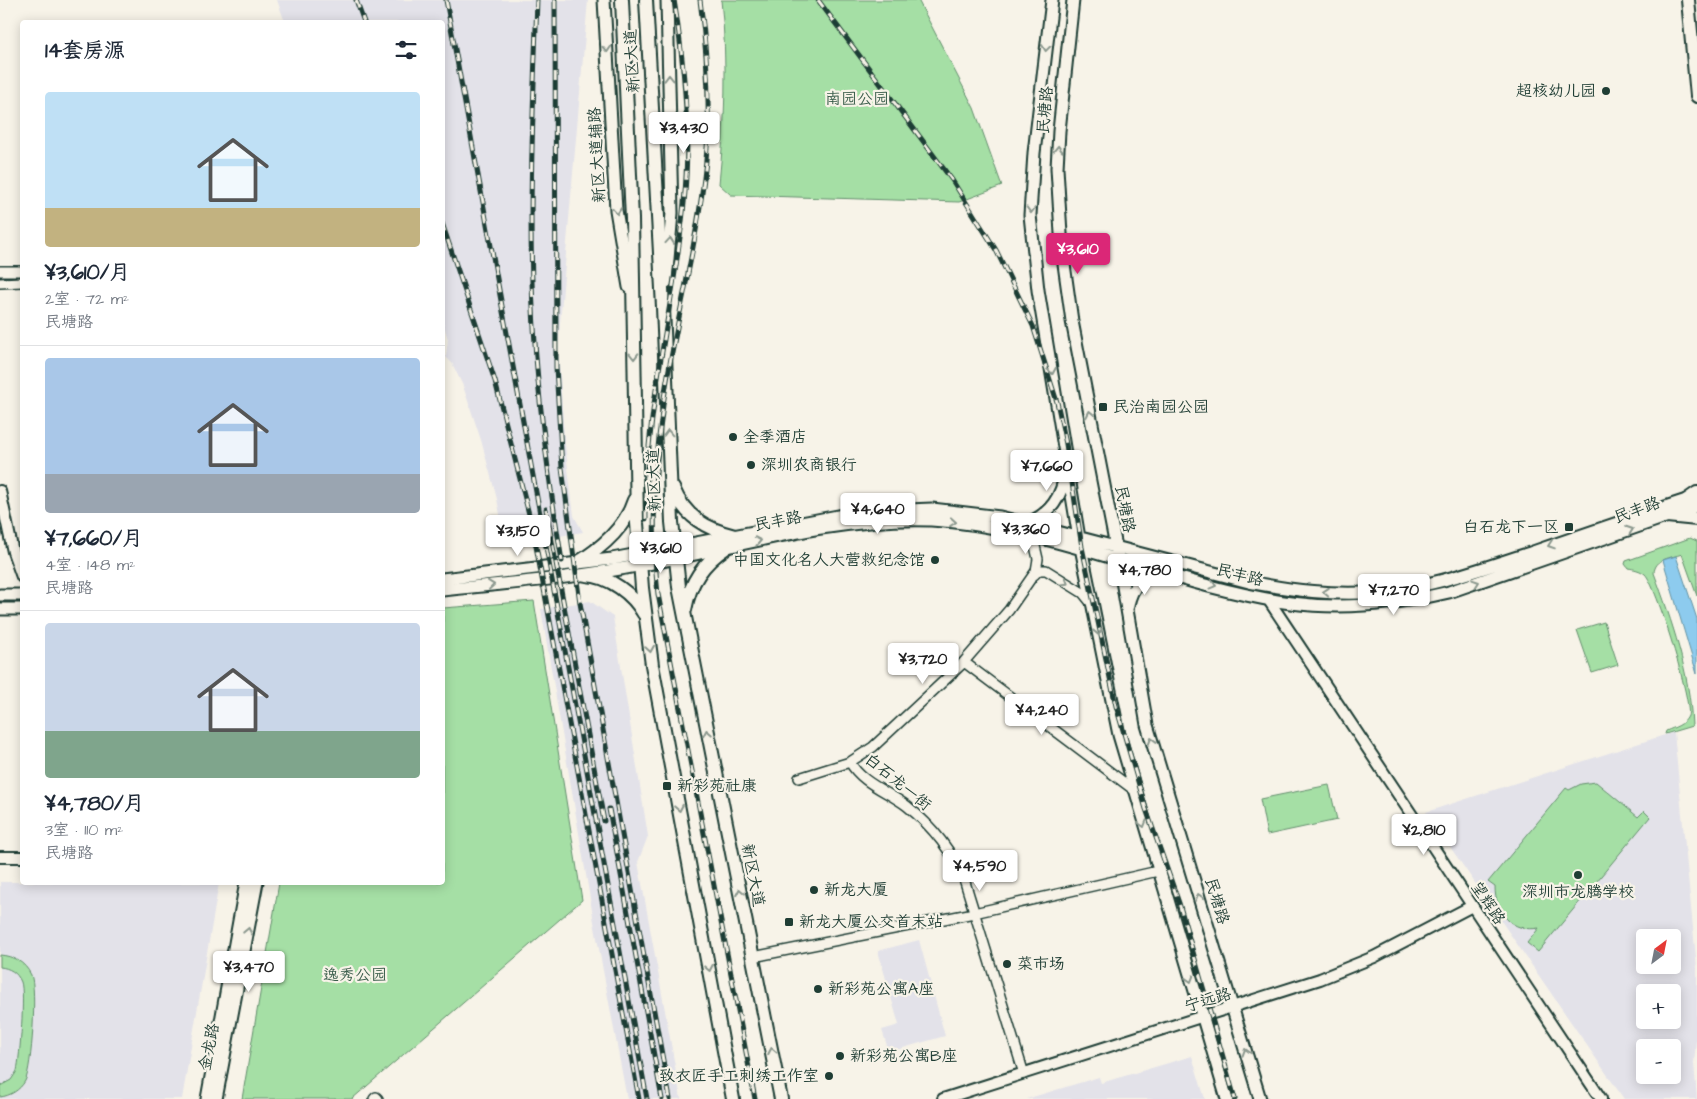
<!DOCTYPE html>
<html lang="zh">
<meta charset="utf-8">
<style>
:root{--surface:#fff;--page:#f2f2f3;--text:#1f2937;--muted:#747a83;--line:#e0e1e3;--accent:#db2777}
body{margin:0;font-family:"Architects Daughter","LXGW WenKai TC",sans-serif;background:var(--page);color:var(--text);height:100vh;display:flex;flex-direction:column;font-size:19px;white-space:nowrap}
*{box-sizing:border-box;margin:0}
p{font-size:16px;color:var(--muted)}
.icon{flex:none;width:28px;height:28px;fill:none;stroke:currentColor;stroke-width:2;stroke-linecap:round;stroke-linejoin:round}
.map{position:relative;flex:1;overflow:hidden}
.details{position:absolute;left:20px;top:20px;width:425px;height:865px;display:flex;flex-direction:column;background:var(--surface);border-radius:5px;box-shadow:0 2px 12px #0003}
.details>*{flex:none}
.needle{width:32px;rotate:32deg}
.buttons{position:absolute;left:1636px;top:929px;display:grid;gap:10px}
.buttons a{display:grid;place-items:center;width:45px;height:45px;border-radius:5px;background:var(--surface);box-shadow:0 2px 12px #0003;font-size:25px}
.price{position:absolute;translate:-50% -42px;padding:0 11px;border-radius:5px;background:#fff;color:#222;font-size:16px;line-height:32px;filter:drop-shadow(0 1px 2px #0008)}
.price::after{content:'';position:absolute;left:50%;top:30px;width:15px;height:11px;margin-left:-8px;background:inherit;clip-path:polygon(0 0,100% 0,50% 100%)}
.price.selected{background:var(--accent);color:#fff}
ul{padding:0;list-style:none}
li{display:grid;align-content:center;gap:10px;height:265px;padding:0 25px}
li+li{border-top:1px solid var(--line)}
li span{display:grid;place-items:center;height:155px;border-radius:5px;color:#555}
li>.icon{margin-inline-start:auto}
span .icon{width:90px;height:90px;fill:#fffc;stroke-width:1}
li b{font-size:21px}
h2{display:flex;justify-content:space-between;align-items:center;height:60px;padding:0 25px;font-size:21px}
.map>svg:first-child{display:block}
</style>
<div class="map">
<svg width="1697" height="1099" viewBox="0 0 1697 1099">
<rect width="100%" height="100%" fill="#f7f3e8"/>
<filter id="ink" filterUnits="userSpaceOnUse"><feTurbulence type="fractalNoise" baseFrequency=".02" numOctaves="2"/><feDisplacementMap in="SourceGraphic" scale="10" xChannelSelector="R" yChannelSelector="G"/><feConvolveMatrix kernelMatrix="1 2 1 2 8 2 1 2 1" color-interpolation-filters="sRGB"/></filter>
<g filter="url(#ink)">
<path fill="#e3e2e9" fill-rule="evenodd" d="M277 0H588L558 346 564 437 574 516 583 532 506 545 497 499 481 440 463 386 452 363 446 357 448 339 442 320V22H285Z
M590 601 613 617 648 836 638 862 681 1099H627L594 922 541 609Z
M1674 732 1697 969V1030L1694 1063 1697 1099H1624L1426 812ZM1645 938H1672V965H1645ZM1645 992H1672V1020H1645ZM1645 1048H1672V1075H1645Z
M0 882 219 883 182 1099H0Z
M919 940 945 1036 889 1052 882 1030 899 1025 878 951Z
M1192 1056 1205 1099H1026L1099 1077 1101 1083Z"/>
<path fill="#a5dfa5" stroke="#628e6c" d="M721 0H918L974 108 1002 186 959 202 731 195 719 184C725 122 728 62 721 0Z
M1690 538 1697 541V596L1682 554C1671 558 1655 558 1654 573 1672 622 1690 673 1692 726L1665 734 1666 731C1675 727 1684 725 1688 716 1693 704 1656 584 1645 574 1640 570 1634 569 1628 568L1625 564 1626 561Z
M534 601 582 900 352 1099H242L279 883 442 882 443 608Z
M1604 622 1618 665 1592 673 1577 630Z
M1596 782 1638 817 1644 811 1650 817 1538 952 1527 943 1539 928C1512 933 1495 913 1495 887L1488 882 1566 788 1569 790 1581 784Z
M1329 785 1337 820 1267 835 1260 799Z
M0 955C13 956 25 962 31 975 37 988 32 1069 25 1081 20 1090 10 1096 0 1097V1086L11 1080 17 1071C20 1056 25 994 21 982 17 972 9 968 0 967Z"/>
<path fill="#8dcbee" stroke="#6192a4" d="M1676 556 1697 619V674L1663 560Z"/>
<g fill="none" stroke-linecap="round" stroke-linejoin="round">
<g stroke="#1f3d34" stroke-width="12">
<path id="minor" d="M0 271H22
M0 283 22 282
M1034 575 1039 570H1046L1083 593 1092 604
M964 662 1134 790
M850 762C861 783 889 792 907 806 932 826 953 853 965 882L1024 1074
M799 778 850 762 873 747 962 664 1009 610 1036 571 1038 559 1035 546 1026 535
M753 957 974 913 1158 871
M374 1099 376 1097 378 1099"/>
</g>
<g stroke="#1f3d34" stroke-width="14">
<path id="tertiary" d="M0 491 13 552 22 577
M1268 599 1601 1099
M0 857H22
M943 1099 1320 979 1374 957 1472 906"/>
</g>
<g stroke="#1f3d34" stroke-width="15">
<path id="secondary" d="M604 0 616 210 629 287
M1052 0 1034 153 1030 215 1038 290 1079 538 1119 735 1227 1099
M1073 0 1059 131 1057 168 1062 250 1072 321 1117 552 1147 725 1260 1099
M666 282 672 213 667 0
M1026 524C1051 514 1062 497 1066 471
M442 579 612 559 859 512 932 509 1000 517 1249 582C1291 590 1334 596 1377 592 1430 588 1480 569 1530 553 1585 534 1640 515 1696 497
M442 590C509 583 576 578 642 565 733 548 838 516 931 520 1055 527 1169 586 1291 603 1344 610 1398 604 1449 592L1697 506
M0 595H22
M1128 606C1131 585 1143 577 1163 571
M0 609H22
M207 1099 246 882
M216 1099 257 882"/>
</g>
<g stroke="#1f3d34" stroke-width="16">
<path id="primary" d="M622 0 632 219 637 523 642 588 652 665 733 1099
M646 0 663 307 672 522 679 587 781 1099
M1688 0 1697 96
M673 488C685 517 706 529 735 536
M1687 500 1697 493
M1667 516 1697 519
M574 565C599 550 625 529 634 500
M586 575C609 576 633 594 644 614
M685 610C690 582 703 563 727 547"/>
</g>
<use href="#minor" stroke="#f7f3e8" stroke-width="9"/>
<use href="#tertiary" stroke="#f7f3e8" stroke-width="10"/>
<use href="#secondary" stroke="#f7f3e8" stroke-width="11"/>
<use href="#primary" stroke="#f7f3e8" stroke-width="12"/>
<g stroke="#1f3d34" stroke-width="5">
<path id="rail" d="M356 0 364 22
M446 0 647 1099
M537 0C533 114 527 229 535 343 540 416 550 489 562 561
M555 0 556 367 562 468 580 603 670 1099
M700 0C708 59 712 119 704 178 695 255 674 329 663 405 654 469 651 531 658 594L755 1099
M818 0 952 180 996 250 1033 326 1057 402 1066 444 1082 547 1116 706 1146 809 1179 903 1235 1099
M442 223 495 381 533 530 639 1099
M546 509 604 821
M646 519C644 412 674 309 684 203 691 135 685 68 674 0
M609 809 662 1099"/>
</g>
<use href="#rail" stroke="#f7f3e8" stroke-width="3" stroke-dasharray="9" stroke-linecap="butt"/>
</g>
<defs><path id="oneway-chevron" d="M-2-3.5L2.5 0L-2 3.5" fill="none" stroke-width="1.6" stroke-linecap="round" stroke-linejoin="round" transform="scale(1.25)"/></defs>
<g stroke="#8b988e">
<use href="#oneway-chevron" transform="translate(1046 48) rotate(97)"/>
<use href="#oneway-chevron" transform="translate(607 49) rotate(87)"/>
<use href="#oneway-chevron" transform="translate(669 78) rotate(-91)"/>
<use href="#oneway-chevron" transform="translate(1058 149) rotate(-88)"/>
<use href="#oneway-chevron" transform="translate(1031 210) rotate(91)"/>
<use href="#oneway-chevron" transform="translate(617 211) rotate(85)"/>
<use href="#oneway-chevron" transform="translate(670 241) rotate(-85)"/>
<use href="#oneway-chevron" transform="translate(634 356) rotate(89)"/>
<use href="#oneway-chevron" transform="translate(1052 371) rotate(80)"/>
<use href="#oneway-chevron" transform="translate(1090 414) rotate(-101)"/>
<use href="#oneway-chevron" transform="translate(668 433) rotate(-92)"/>
<use href="#oneway-chevron" transform="translate(953 522) rotate(5)"/>
<use href="#oneway-chevron" transform="translate(1630 530) rotate(-20)"/>
<use href="#oneway-chevron" transform="translate(758 541) rotate(-11)"/>
<use href="#oneway-chevron" transform="translate(1551 545) rotate(161)"/>
<use href="#oneway-chevron" transform="translate(1065 582) rotate(32)"/>
<use href="#oneway-chevron" transform="translate(1476 583) rotate(-19)"/>
<use href="#oneway-chevron" transform="translate(491 585) rotate(-6)"/>
<use href="#oneway-chevron" transform="translate(1213 585) rotate(15)"/>
<use href="#oneway-chevron" transform="translate(1326 592) rotate(-176)"/>
<use href="#oneway-chevron" transform="translate(1098 632) rotate(79)"/>
<use href="#oneway-chevron" transform="translate(650 649) rotate(81)"/>
<use href="#oneway-chevron" transform="translate(707 733) rotate(-101)"/>
<use href="#oneway-chevron" transform="translate(1152 741) rotate(-107)"/>
<use href="#oneway-chevron" transform="translate(679 808) rotate(79)"/>
<use href="#oneway-chevron" transform="translate(1143 824) rotate(74)"/>
<use href="#oneway-chevron" transform="translate(740 892) rotate(-101)"/>
<use href="#oneway-chevron" transform="translate(1199 897) rotate(-107)"/>
<use href="#oneway-chevron" transform="translate(248 931) rotate(-79)"/>
<use href="#oneway-chevron" transform="translate(709 968) rotate(79)"/>
<use href="#oneway-chevron" transform="translate(1190 979) rotate(73)"/>
<use href="#oneway-chevron" transform="translate(772 1051) rotate(-101)"/>
<use href="#oneway-chevron" transform="translate(1246 1052) rotate(-107)"/>
</g>
</g>
<g fill="#1f3d34" stroke="#f7f3e8" stroke-width="2">
<circle cx="1606" cy="91" r="5"/>
<rect x="1098" y="402" width="10" height="10" rx="2.5"/>
<circle cx="733" cy="437" r="5"/>
<circle cx="751" cy="465" r="5"/>
<rect x="1564" y="522" width="10" height="10" rx="2.5"/>
<circle cx="935" cy="560" r="5"/>
<rect x="662" y="781" width="10" height="10" rx="2.5"/>
<circle cx="1578" cy="875" r="5"/>
<circle cx="814" cy="890" r="5"/>
<rect x="784" y="917" width="10" height="10" rx="2.5"/>
<circle cx="1007" cy="964" r="5"/>
<circle cx="818" cy="989" r="5"/>
<circle cx="840" cy="1056" r="5"/>
<circle cx="829" cy="1076" r="5"/>
</g>
<g text-anchor="middle" dominant-baseline="central" stroke-width="4.5" stroke-linejoin="round" paint-order="stroke">
<g font-size="16" fill="#1f3d34" stroke="#f7f3e8">
<text transform="translate(632 61) rotate(-93)">新区大道</text>
<text transform="translate(1045 110) rotate(-85)">民塘路</text>
<text transform="translate(597 155) rotate(-93)">新区大道辅路</text>
<text transform="translate(654 480) rotate(-92)">新区大道</text>
<text transform="translate(1125 509) rotate(79)">民塘路</text>
<text transform="translate(1637 510) rotate(-20)">民丰路</text>
<text transform="translate(778 521) rotate(-11)">民丰路</text>
<text transform="translate(1240 575) rotate(14)">民丰路</text>
<text transform="translate(898 782) rotate(39)">白石龙一街</text>
<text transform="translate(753 875) rotate(79)">新区大道</text>
<text transform="translate(1217 901) rotate(73)">民塘路</text>
<text transform="translate(1488 903) rotate(56)">望辉路</text>
<text transform="translate(1208 1000) rotate(-17)">宁远路</text>
<text transform="translate(209 1047) rotate(-79)">金龙路</text>
</g>
<g font-size="16" fill="#1f3d34" stroke="#f7f3e8" text-anchor="start">
<text x="1596" y="91" text-anchor="end">超核幼儿园</text>
<text x="1113" y="407">民治南园公园</text>
<text x="743" y="437">全季酒店</text>
<text x="761" y="465">深圳农商银行</text>
<text x="1559" y="527" text-anchor="end">白石龙下一区</text>
<text x="925" y="560" text-anchor="end">中国文化名人大营救纪念馆</text>
<text x="677" y="786">新彩苑社康</text>
<text x="824" y="890">新龙大厦</text>
<text x="1578" y="892" text-anchor="middle">深圳市龙腾学校</text>
<text x="799" y="922">新龙大厦公交首末站</text>
<text x="1017" y="964">菜市场</text>
<text x="828" y="989">新彩苑公寓A座</text>
<text x="850" y="1056">新彩苑公寓B座</text>
<text x="819" y="1076" text-anchor="end">致衣匠手工刺绣工作室</text>
</g>
<g font-size="16" fill="#3a5d4b" stroke="#f7f3e8">
<text x="857" y="99">南园公园</text>
<text x="355" y="975">逸秀公园</text>
</g>
</g>
</svg>
<div class="buttons">
<a><svg class="needle" viewBox="-14 -14 28 28"><path d="M0-13l5 13h-10z" fill="#e53935"/><path d="M0 13l5-13h-10z" fill="#747a83"/></svg></a>
<a>+</a>
<a>−</a>
</div>
<b class="price" style="left:684px;top:154px">¥3,430</b>
<b class="price selected" style="left:1078px;top:275px">¥3,610</b>
<b class="price" style="left:1047px;top:492px">¥7,660</b>
<b class="price" style="left:878px;top:535px">¥4,640</b>
<b class="price" style="left:1026px;top:555px">¥3,360</b>
<b class="price" style="left:518px;top:557px">¥3,150</b>
<b class="price" style="left:661px;top:574px">¥3,610</b>
<b class="price" style="left:1145px;top:596px">¥4,780</b>
<b class="price" style="left:1394px;top:616px">¥7,270</b>
<b class="price" style="left:923px;top:685px">¥3,720</b>
<b class="price" style="left:1042px;top:736px">¥4,240</b>
<b class="price" style="left:1424px;top:856px">¥2,810</b>
<b class="price" style="left:980px;top:892px">¥4,590</b>
<b class="price" style="left:249px;top:993px">¥3,470</b>
<section class="details">
<h2>14套房源<svg class="icon" aria-label="filters" viewBox="0 0 24 24"><path d="M4 7h16M4 17h16"/><circle cx="9" cy="7" r="2"/><circle cx="15" cy="17" r="2"/></svg></h2>
<ul>
<li><span style="background:linear-gradient(#bfe0f5 75%,#c2b280 0)"><svg class="icon" aria-label="home" viewBox="0 0 24 24"><path d="M3 11l9-7 9 7M6 9v11h12V9"/></svg></span><div><b>¥3,610/月</b><p>2室 · 72 m²</p><p>民塘路</p></div></li>
<li><span style="background:linear-gradient(#a9c7e8 75%,#9aa5b1 0)"><svg class="icon" aria-label="home" viewBox="0 0 24 24"><path d="M3 11l9-7 9 7M6 9v11h12V9"/></svg></span><div><b>¥7,660/月</b><p>4室 · 148 m²</p><p>民塘路</p></div></li>
<li><span style="background:linear-gradient(#c9d6e8 70%,#7fa58c 0)"><svg class="icon" aria-label="home" viewBox="0 0 24 24"><path d="M3 11l9-7 9 7M6 9v11h12V9"/></svg></span><div><b>¥4,780/月</b><p>3室 · 110 m²</p><p>民塘路</p></div></li>
</ul>
</section>
</div>
